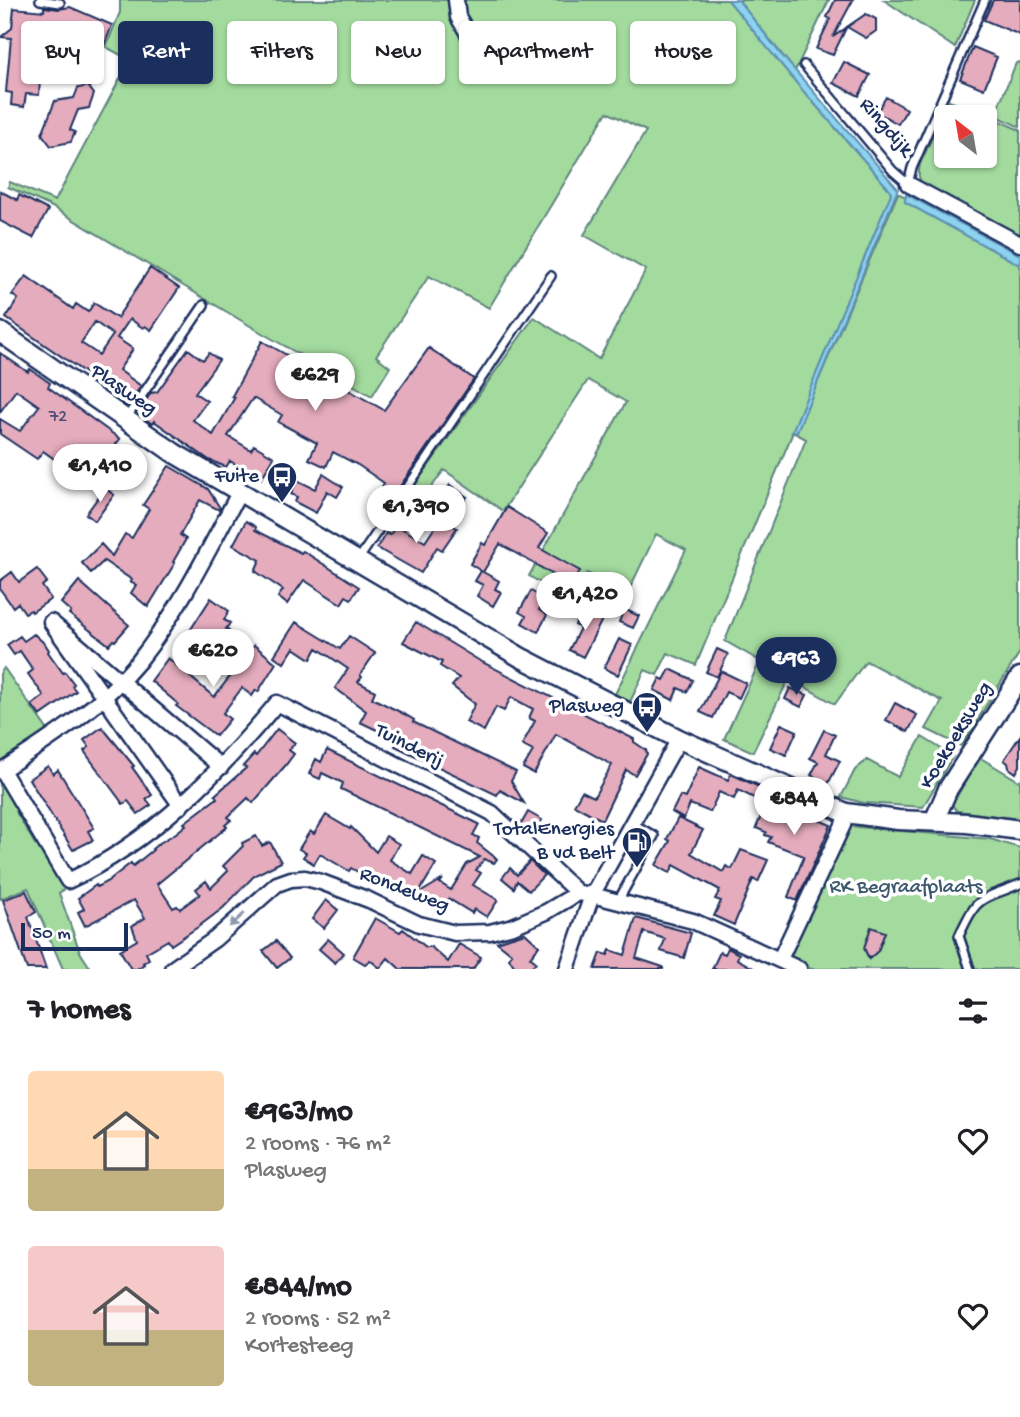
<!DOCTYPE html>
<meta charset="utf-8">
<style>
:root{--surface:#fff;--page:#f6f6f6;--text:#202124;--muted:#757577;--accent:#1b2f5e}
body{margin:0;font-family:"Gochi Hand",sans-serif;background:var(--page);color:var(--text);height:100vh;display:flex;flex-direction:column;font-size:26px;white-space:nowrap}
*{box-sizing:border-box;margin:0}
p{font-size:23px;color:var(--muted)}
.icon{flex:none;width:38px;height:38px;fill:none;stroke:currentColor;stroke-width:2;stroke-linecap:round;stroke-linejoin:round}
.map{position:relative;height:969px;overflow:hidden}
.sheet{display:flex;flex-direction:column;background:var(--surface);flex:1}
.sheet>*{flex:none}
.guide{position:absolute;left:21px;top:21px;width:978px;height:63px;display:flex;gap:14px}
.needle{width:46px;rotate:329deg}
.tools{position:absolute;left:934px;top:105px;display:grid;gap:14px}
.tools a{display:grid;place-items:center;width:63px;height:63px;border-radius:7px;background:var(--surface);box-shadow:0 2px 5px #0004;font-size:35px}
.scale{position:absolute;left:21px;bottom:18px;width:107px;box-sizing:border-box;padding-left:7px;border:4px solid #1b2f5e;border-top:0;font-size:19px;line-height:24px;white-space:nowrap;color:#1b2f5e;-webkit-text-stroke:5px #fff;paint-order:stroke}
.price{position:absolute;translate:-50% -60px;padding:0 16px;border-radius:24px;background:#fff;color:#222;font-size:23px;line-height:46px;filter:drop-shadow(0 2px 4px #0008)}
.price::after{content:'';position:absolute;left:50%;top:42px;width:21px;height:16px;margin-left:-10px;background:inherit;clip-path:polygon(0 0,100% 0,50% 100%)}
.price.current{background:var(--accent);color:#fff}
ul{padding:0;list-style:none}
li{display:flex;align-items:center;gap:21px;height:175px;padding:0 28px}
li span{display:grid;place-items:center;flex:none;width:196px;height:140px;border-radius:7px;color:#555}
li>.icon{margin-inline-start:auto}
span .icon{width:84px;height:84px;fill:#fffc;stroke-width:1}
li b{font-size:30px}
h2{display:flex;justify-content:space-between;align-items:center;height:84px;padding:0 28px;font-size:30px}
.pill{padding:0 24px;border-radius:7px;background:var(--surface);box-shadow:0 2px 5px #0004;font-size:24px;line-height:63px}
.pill.current{background:var(--accent);color:#fff}
.map>svg:first-child{display:block}
</style>
<div class="map">
<svg width="1020" height="969" viewBox="0 0 1020 969">
<rect width="100%" height="100%" fill="#fff"/>
<filter id="ink" filterUnits="userSpaceOnUse"><feTurbulence type="fractalNoise" baseFrequency=".0143" numOctaves="2"/><feDisplacementMap in="SourceGraphic" scale="14" xChannelSelector="R" yChannelSelector="G"/><feConvolveMatrix kernelMatrix="1 2 1 2 8 2 1 2 1" color-interpolation-filters="sRGB"/></filter>
<g filter="url(#ink)">
<path fill="#a3da9e" stroke="#5f847e" stroke-width="2" fill-rule="evenodd" d="M120 0H452L466 41 473 49 479 40 469 31 460 0H728L799 86 890 190 891 194 792 432 797 431 898 193 906 197 905 202 1020 265V652L961 746 926 729 942 701 866 661 835 704 789 678 753 752 724 739 760 661 725 641 806 439 793 432 696 665 668 653 657 675 645 670 630 702 615 694 686 550 656 534 628 592 587 573 572 601 529 576 626 402 588 380 503 511 444 470 428 492 415 485 534 317 599 359 646 270 584 235 646 131 607 112 489 308 429 276 376 356 390 367 372 396 262 333 52 207 8 187 10 182 55 201 130 60 106 47 120 12Z
M738 0H829L795 71Z
M884 0H975L955 48Z
M1020 62V127L999 117 997 120 1020 130V235L928 187C917 181 918 175 920 164L949 101 994 117 1016 63ZM947 117H985V156H947Z
M4 668 49 732 0 763V674Z
M922 737 953 756 923 807 864 803 841 797 855 770 867 760 898 777Z
M979 757 1019 781 1020 780V819L957 811 952 805Z
M0 780 18 806 16 812 35 844 42 845 65 889 59 893 80 952 91 969H63L28 888 0 899Z
M847 826 990 839 1020 848V969H811L789 957V951Z"/>
<path fill="#8dd3ef" stroke="#5f91b5" stroke-width="2" d="M728 0H738L780 53 898 189 797 431 792 432 891 194 890 190 799 86Z
M906 194 1020 255V265L905 202Z"/>
<path fill="#e5acbd" stroke="#1b2f5e" stroke-width="2" fill-rule="evenodd" d="M835 0H853L833 37 846 28 833 55 816 49 830 19 827 17Z
M993 0H1020V35L984 20Z
M44 7 59 9 70 7 112 25 104 46 78 35 50 58V66H41L39 95 26 94 24 107 11 105 12 93 6 92 11 38 1 37 12 28 14 8 44 11Z
M866 14 876 19V31L866 38 847 27Z
M973 47 997 57 984 89 960 79Z
M844 62 870 75 859 96 833 83Z
M88 86 94 94 89 108 78 110 70 130 75 132 71 142 51 146 42 134 55 101 74 98 78 88Z
M886 97 907 109 898 124 877 112Z
M0 191 17 200 19 195 48 210 33 238 0 221Z
M150 268 179 288 151 330 145 326 143 328 130 319 117 338 133 349 119 370 141 386 129 403 127 402 126 405 115 397 117 395 6 318 18 299 12 295 26 276 73 309 76 304 88 312 94 303 117 318ZM95 322 113 335 99 355 81 343Z
M262 341 384 410 429 348 474 379 394 495 382 487 384 483 358 465 333 452 326 467 309 459 317 443 278 422 282 415 253 398 228 436 251 450 254 445 274 457 261 479 230 461 226 467 209 460 154 421 152 424 147 420V416L139 410 151 393 157 392 188 349 203 360 209 353 219 360 195 393 207 401 193 420 213 435 235 397 232 396Z
M0 353 28 372 30 369 50 383 48 387 120 439 94 474 81 465 77 471 69 465 67 468 43 451 37 459 0 434V419L20 431 39 406 16 390 0 412Z
M169 466 208 489 220 508 219 510 200 500 180 535 186 539 173 562 175 563 148 607 131 593 136 585 130 582 132 580 104 561 91 573 82 563 101 544 112 556 125 534 132 538 149 509 143 505Z
M323 474 343 487 337 497 327 491 316 513 295 502 297 497 291 494 297 480 315 489Z
M450 485 467 497 456 512 439 500Z
M105 488 114 495 95 521 86 514Z
M507 507 548 533 539 548 580 571 571 585 500 544 483 572 499 581 495 589 501 592 493 606 477 596 483 585 475 581 481 571 470 564 482 543 485 545Z
M441 518 457 528 442 550 437 547 421 573 377 548 386 533 390 535 396 525 425 542Z
M246 521 256 527 255 530 301 553 303 551 359 587 351 599 346 596 341 604 304 580 287 604 278 597 283 590 255 571 260 560 233 545Z
M37 569 47 582 42 586 51 599 32 612 31 610 25 613 18 603 13 607 0 589V581L12 572 19 582Z
M79 581 129 625 115 641 113 640 109 645 69 614 71 612 61 603Z
M531 591 546 600 539 610 547 615 538 632 522 623 526 616 519 612Z
M211 598 229 611 224 620 230 623 226 629 229 631 215 651 207 646 202 654 197 650 195 652 182 643Z
M583 608 603 618 583 657 569 650 580 628 575 625Z
M624 609 639 616 633 628 619 622Z
M296 622 340 649 349 636 375 653 360 675 362 677 358 682 375 691 372 698 404 714 414 720 413 722 516 772 511 781 524 803 500 790 497 795 395 746 398 740 360 722 366 711 335 688 348 669 317 648 311 659 294 648 284 663 274 656Z
M416 622 480 661 634 739V742L646 750 647 754 635 775 626 770 602 820 574 805 582 791 594 797 612 765 556 734 534 774 523 768 533 751 522 745 535 721 529 718 533 709 511 697 504 711 496 707 484 731 466 722 475 704 452 686 459 678 440 666 442 662 403 642Z
M34 634 45 644 49 650 48 652 63 673 65 672 74 684 72 686 76 691 40 716 32 705 44 696 28 674 33 670 20 651 14 655 7 645 20 636 24 641Z
M619 639 632 645 618 675 604 668Z
M254 645 276 663 258 692 256 690 252 696 242 688 223 713 230 719 216 736 176 706 178 704 151 681 168 658 214 697Z
M717 649 728 654 717 677 706 672Z
M670 669 693 680 687 692 678 688 673 700 654 690 660 678 664 680Z
M721 671 746 683 739 698 726 692 713 718 700 712Z
M790 688 807 695 801 707 785 699Z
M895 703 917 715 908 732 886 720Z
M781 724 797 731 786 755 770 748Z
M102 727 134 766 132 767 152 795 146 799 151 805 138 814 128 801 123 804 84 751 89 747 84 740Z
M277 729 295 743 289 750 294 754 285 766 253 803 248 798 228 817 231 820 225 825 227 827 157 884 173 908 177 906 180 909 200 894 196 889 206 881 211 888 228 871 223 866 243 846 242 843 256 836 262 846 270 842 281 862 255 875 223 908 198 927 171 945 168 940 146 953 149 959 143 963 144 964 137 969H131L120 950 137 940 132 926 145 918 134 900 85 926 78 912 84 909 78 898 96 885 97 887 108 881 131 863 133 866 153 850 152 849 158 844 176 833 186 825 184 823 217 798 215 795 246 768 243 766 254 754 256 756Z
M824 730 835 735 826 754 840 761 828 784 811 775 818 762 810 758Z
M1020 736V766L1016 773 1009 768 1008 763 1004 760Z
M327 750 479 824 473 835 479 838 477 843 497 859 494 863 484 859 476 870 481 873 473 885 498 900 487 917 474 909 472 913 449 899 443 909 430 901 428 904 390 884 388 887 366 874 365 876 351 868 349 871 320 854 314 864 303 857 306 853 299 849 310 831 314 834 326 815 350 829 351 827 376 852 386 836 399 844 390 860 412 874 423 856 436 864 418 894 443 879 440 883 451 890 467 864 480 857 341 789 343 783 322 773 320 779 309 774 316 759 321 762Z
M48 766 53 774 58 770 94 828 88 831 93 840 73 850 29 779Z
M699 767 728 780 731 774 766 790 760 801 738 790 734 799 719 792 710 812 690 804 684 819 672 812 680 796 685 798Z
M768 799 831 825 797 901 788 897 804 856 768 842 771 837 765 835 766 832 756 828Z
M528 812 542 820 534 834 520 826Z
M678 818 703 830 691 853 723 872 726 866 732 869 741 850 768 860 758 882 753 879 734 925 714 916 721 901 715 899 720 890 674 865 670 873 656 865 670 841 667 839Z
M530 861 544 875 529 891 517 881 514 888 502 878 510 868 517 875Z
M26 891 36 912 28 917 46 969H27L3 900Z
M326 900 338 910 324 928 312 919Z
M375 918 400 932 403 929 426 947H431L448 962 459 944 481 957 473 969H400L388 958 380 968 370 960 365 964 353 957Z
M636 918 691 933 684 958 661 951 665 939 644 932 636 958 663 967V969H595L601 953 608 955 610 950 625 955Z
M871 927 885 932 878 951 869 959 864 948Z
M525 933 539 946 530 957 536 962 530 969H516L509 958 512 954 497 942Z
M328 939 344 953 335 963 319 949Z
M276 941 290 958 277 968 263 951Z
M728 948 739 954 737 959 755 969H712L720 952 725 954Z"/>
<g fill="none" stroke-linecap="round" stroke-linejoin="round">
<g stroke="#1b2f5e" stroke-width="12">
<path id="service" d="M40 0 60 3
M804 65 893 171 908 184 912 168 985 0
M125 420 204 305
M358 560 551 276
M618 901 654 836 632 823
M970 969 959 936C978 894 979 901 1020 884"/>
</g>
<g stroke="#1b2f5e" stroke-width="19">
<path id="minor" d="M456 0 458 17 472 40
M908 184 1020 244
M240 491C209 549 180 609 139 661 102 706 50 739 2 770L68 881C153 841 218 774 277 703L492 813 578 893
M181 806 51 622 221 767
M780 959 843 825 846 813
M172 969 215 939 277 884 291 879 305 878 321 882 369 900 419 924 455 933 490 932 513 926 546 912 578 893 592 895 693 921 799 969
M567 969 592 895 679 739"/>
</g>
<g stroke="#1b2f5e" stroke-width="23">
<path id="tertiary" d="M0 332 174 453 520 657 679 739 846 813 898 820 967 823 1020 830
M934 821 948 789 1020 677"/>
</g>
<use href="#service" stroke="#fff" stroke-width="7"/>
<use href="#minor" stroke="#fff" stroke-width="14"/>
<use href="#tertiary" stroke="#fff" stroke-width="18"/>
</g>
<defs><path id="oneway-solid" d="M-6-.8H1V-3.2L6.5 0L1 3.2V.8H-6Z" transform="scale(1.75)"/></defs>
<use fill="#8d97ae" href="#oneway-solid" transform="translate(237 920) rotate(138)"/>
</g>
<defs>
<g id="bus-pin" transform="scale(1.575)"><path d="M0 17L-7.5 6A9.5 9.5 0 1 1 7.5 6Z" fill="#1b2f5e" stroke="#fff"/><path d="M-5-6H5V4H4V6H2V4H-2V6H-4V4H-5ZM-3.5-4V0h7V-4ZM-3.5 1.2v1.5H-2V1.2ZM2 1.2v1.5H3.5V1.2Z" fill="#fff"/></g>
<g id="fuel-pin" transform="scale(1.575)"><path d="M0 17L-7.5 6A9.5 9.5 0 1 1 7.5 6Z" fill="#1b2f5e" stroke="#fff"/><path d="M-5.5-6h7V0h2V4h1.3V-2.5L3-4.5l.8-.8L6-3V5H2.5V1h-1V6h-7ZM-4.2-4.7v3.2H.2V-4.7Z" fill="#fff"/></g>
</defs>
<g fill-rule="evenodd">
<use href="#bus-pin" x="282" y="477"/>
<use href="#bus-pin" x="647" y="707"/>
<use href="#fuel-pin" x="637" y="842"/>
</g>
<g text-anchor="middle" dominant-baseline="central" stroke-width="7" stroke-linejoin="round" paint-order="stroke">
<g font-size="18" fill="#4e4e76">
<text x="58" y="417">72</text>
</g>
<g font-size="21" fill="#1b2f5e" stroke="#fff">
<text transform="translate(885 128) rotate(49)">Ringdijk</text>
<text transform="translate(123 391) rotate(34)">Plasweg</text>
<text transform="translate(957 736) rotate(-59)">Koekoeksweg</text>
<text transform="translate(409 747) rotate(27)">Tuinderij</text>
<text transform="translate(404 891) rotate(21)">Rondeweg</text>
</g>
<g font-size="21" fill="#1b2f5e" stroke="#fff" text-anchor="end">
<text x="259" y="477">Fuite</text>
<text x="624" y="707">Plasweg</text>
<text x="614" y="830">TotalEnergies<tspan x="614" dy="24">B vd Belt</tspan></text>
</g>
<g font-size="21" fill="#3d5a6e" stroke="#fff">
<text x="906" y="888">RK Begraafplaats</text>
</g>
</g>
</svg>
<div class="tools">
<a><svg class="needle" viewBox="-14 -14 28 28"><path d="M0-13l5 13h-10z" fill="#e53935"/><path d="M0 13l5-13h-10z" fill="#757577"/></svg></a>
</div>
<div class="scale">50 m</div>
<b class="price" style="left:315px;top:413px">€629</b>
<b class="price" style="left:100px;top:504px">€1,410</b>
<b class="price" style="left:416px;top:545px">€1,390</b>
<b class="price" style="left:585px;top:632px">€1,420</b>
<b class="price" style="left:213px;top:689px">€620</b>
<b class="price current" style="left:796px;top:697px">€963</b>
<b class="price" style="left:794px;top:837px">€844</b>
<div class="guide">
<a class="pill">Buy</a>
<a class="pill current">Rent</a>
<a class="pill">Filters</a>
<a class="pill">New</a>
<a class="pill">Apartment</a>
<a class="pill">House</a>
</div>
</div>
<section class="sheet">
<h2>7 homes<svg class="icon" aria-label="filters" viewBox="0 0 24 24"><path d="M4 7h16M4 17h16"/><circle cx="9" cy="7" r="2"/><circle cx="15" cy="17" r="2"/></svg></h2>
<ul>
<li><span style="background:linear-gradient(#ffd9b3 70%,#c2b280 0)"><svg class="icon" aria-label="home" viewBox="0 0 24 24"><path d="M3 11l9-7 9 7M6 9v11h12V9"/></svg></span><div><b>€963/mo</b><p>2 rooms · 76 m²</p><p>Plasweg</p></div><svg class="icon" aria-label="heart" viewBox="0 0 24 24"><path d="M12 20l-8-8c-3-5 5-10 8-4 3-6 11-1 8 4z"/></svg></li>
<li><span style="background:linear-gradient(#f6c9c9 60%,#c2b280 0)"><svg class="icon" aria-label="home" viewBox="0 0 24 24"><path d="M3 11l9-7 9 7M6 9v11h12V9"/></svg></span><div><b>€844/mo</b><p>2 rooms · 52 m²</p><p>Kortesteeg</p></div><svg class="icon" aria-label="heart" viewBox="0 0 24 24"><path d="M12 20l-8-8c-3-5 5-10 8-4 3-6 11-1 8 4z"/></svg></li>
</ul>
</section>
